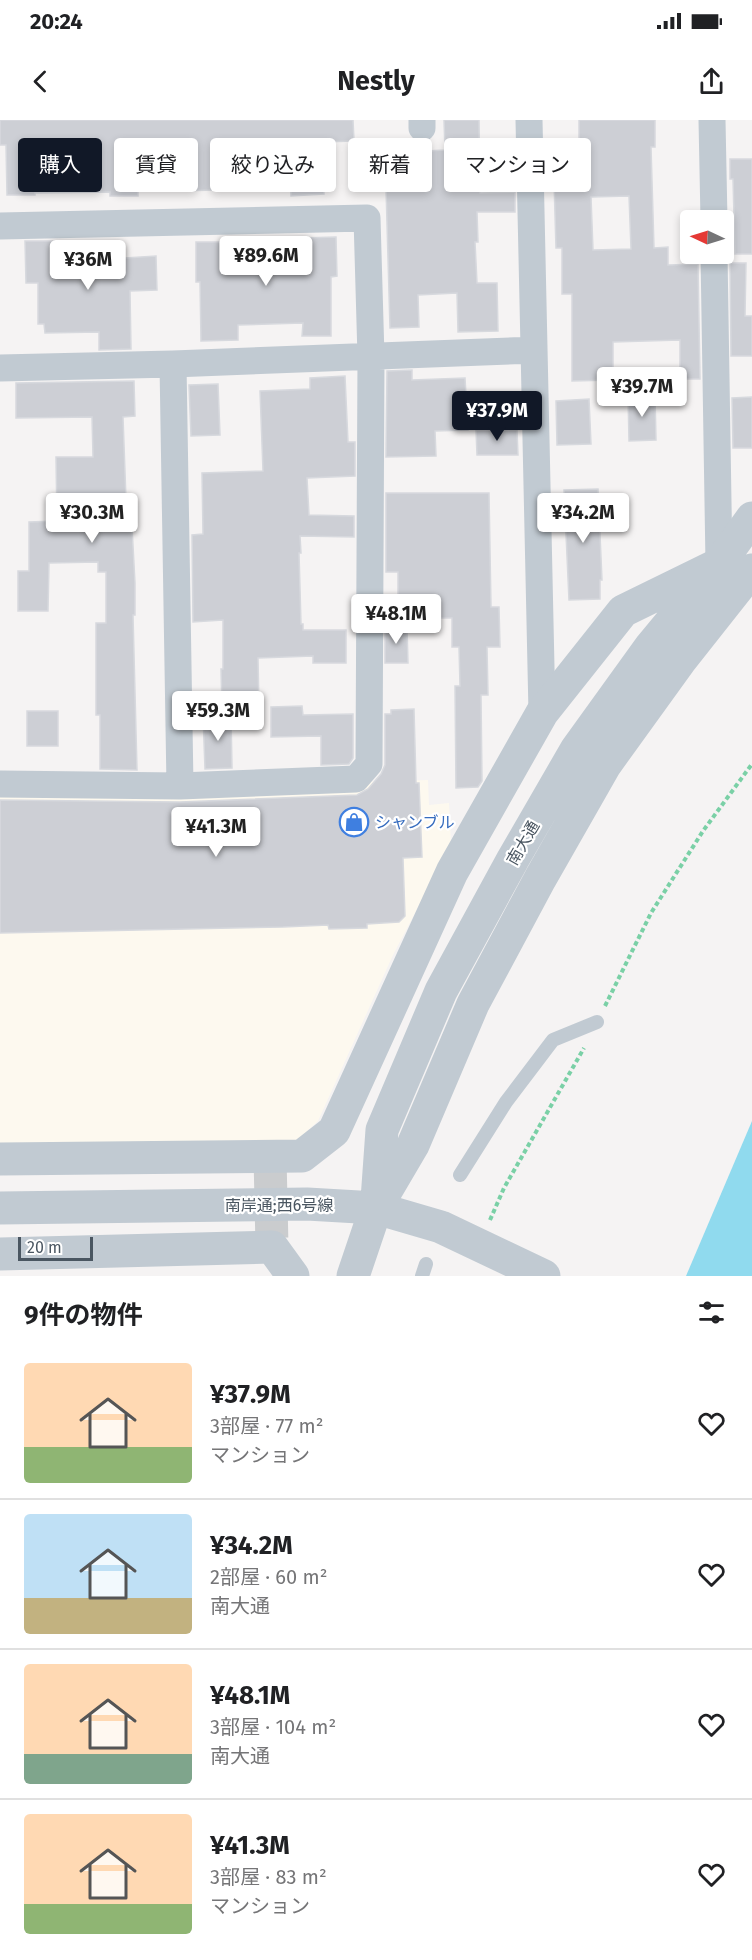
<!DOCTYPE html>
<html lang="ja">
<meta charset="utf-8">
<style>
:root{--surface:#fff;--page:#f2f2f2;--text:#202124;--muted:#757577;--line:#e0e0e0;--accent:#111827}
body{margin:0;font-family:"Fira Sans","Noto Sans JP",sans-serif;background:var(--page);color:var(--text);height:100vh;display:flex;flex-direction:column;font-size:22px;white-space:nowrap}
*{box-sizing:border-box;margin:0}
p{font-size:20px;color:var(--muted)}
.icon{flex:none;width:33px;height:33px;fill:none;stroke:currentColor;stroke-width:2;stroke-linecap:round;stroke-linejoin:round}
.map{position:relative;height:1156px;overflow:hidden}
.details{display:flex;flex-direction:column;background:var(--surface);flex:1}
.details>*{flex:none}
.guide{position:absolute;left:18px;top:18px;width:717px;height:54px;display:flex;gap:12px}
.needle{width:39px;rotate:274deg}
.fabs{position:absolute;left:680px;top:90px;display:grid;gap:12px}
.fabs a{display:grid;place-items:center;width:54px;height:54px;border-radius:6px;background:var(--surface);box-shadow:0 3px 9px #0003;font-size:30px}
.scale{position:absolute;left:18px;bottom:15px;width:75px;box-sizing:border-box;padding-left:6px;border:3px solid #4a5661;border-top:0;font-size:16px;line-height:21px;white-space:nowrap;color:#4a5661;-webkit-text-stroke:4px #fff;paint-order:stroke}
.price{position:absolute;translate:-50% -51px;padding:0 14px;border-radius:6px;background:#fff;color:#222;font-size:20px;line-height:39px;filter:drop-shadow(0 2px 3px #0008)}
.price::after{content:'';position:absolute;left:50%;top:36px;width:18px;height:14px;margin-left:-9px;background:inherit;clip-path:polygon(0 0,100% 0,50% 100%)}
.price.active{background:var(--accent);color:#fff}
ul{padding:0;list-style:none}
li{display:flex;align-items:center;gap:18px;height:150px;padding:0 24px}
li+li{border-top:2px solid var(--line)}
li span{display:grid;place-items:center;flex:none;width:168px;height:120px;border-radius:6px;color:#555}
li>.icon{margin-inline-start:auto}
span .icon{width:72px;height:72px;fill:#fffc;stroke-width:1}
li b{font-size:26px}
h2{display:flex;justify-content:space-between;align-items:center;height:72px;padding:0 24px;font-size:26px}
.tag{padding:0 21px;border-radius:6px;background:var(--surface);box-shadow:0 3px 9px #0003;font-size:21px;line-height:54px}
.tag.active{background:var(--accent);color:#fff}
.status{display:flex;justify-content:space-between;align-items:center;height:42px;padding:0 30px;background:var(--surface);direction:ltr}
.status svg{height:16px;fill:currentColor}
header{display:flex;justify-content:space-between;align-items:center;height:78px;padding:0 24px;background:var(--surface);font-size:27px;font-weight:700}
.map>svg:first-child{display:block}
</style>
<div class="status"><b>20:24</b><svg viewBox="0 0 49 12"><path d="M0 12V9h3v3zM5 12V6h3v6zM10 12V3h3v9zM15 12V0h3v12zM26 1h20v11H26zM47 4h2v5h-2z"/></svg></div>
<header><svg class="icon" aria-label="back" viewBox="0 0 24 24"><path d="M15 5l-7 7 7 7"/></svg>Nestly<svg class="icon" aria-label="share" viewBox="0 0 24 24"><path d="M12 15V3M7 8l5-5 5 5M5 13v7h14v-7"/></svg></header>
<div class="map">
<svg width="752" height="1156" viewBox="0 0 752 1156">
<rect width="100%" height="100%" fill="#f5f3f3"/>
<path fill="#fdf9ef" d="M428 660 429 685 449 683 451 724 393 835 318 1001 295 1022 0 1029V672Z"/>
<path fill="#90daee" d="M752 1001V1156H686Z"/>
<path fill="#cdcfd5" stroke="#d7d9de" stroke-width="1.5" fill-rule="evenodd" d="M0 0H353L354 21 321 22 324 74 291 76 289 22 214 24 215 70 177 71 176 25 138 26V76H110V72L35 73V75H7L6 25H0Z
M444 0H479L480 73 515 72V92H477L478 122H475L477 163H497L498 211 458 212 457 173 418 175 419 207 390 208 385 33 445 30Z
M579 0H655V27H651L654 128 668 127V145L698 144 700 259H680V220L613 222V260L572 261V174H562V128H556L554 61H557L556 44 579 42ZM629 76 631 129 593 130 591 77Z
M730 39H752V134H735L733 59H730Z
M336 117 337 156 331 157V216H302L303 203 238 205V220L201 221 200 162H196V122H224V127L301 124V118Z
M25 121H57V133L109 131V139L156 136 157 170 130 171 131 229 99 230V212L45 213 44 204H38V163H26Z
M730 143H746L745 196H752V236H731Z
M412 250V260L465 258 468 310 435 311 436 336 386 337 387 251Z
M345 256 348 322H355V356L307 358 309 395 354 396V417L300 416 301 433H299L301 504H303V510H346V543H313V536L258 538 259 588 222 589 221 549H223V500L193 502 192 415 203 414 202 353 263 351 260 271 310 269V258Z
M134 261 135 296 123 297 127 407H132L135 463V495H133L137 650 100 649V595H96V503H106V452H98V442L49 443 48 491H18V451H29V402L57 401 56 337H93L92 297 16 298V263Z
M218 264 220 315 191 316 189 265Z
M628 275H655L656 320 629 321Z
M752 277V328H733L732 278Z
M589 279 591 324 557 325 556 281Z
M476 310H517L518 335H477Z
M598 369 602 460H600V479L569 480 564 370Z
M386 373H489L491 487H499L500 527H487L488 575H481L482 661 478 667 456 668 455 566H460L459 527H452V498H398V452H386Z
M385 507H407L408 543H385Z
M302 586 303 595 353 594V638L349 644 321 645V616L271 617V587Z
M414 589 416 663H419L422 737 403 738 405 796 399 802 367 804V808L329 809 328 805 283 807 0 813V680L180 682 357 675 368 669 381 654 385 645V594H391V590Z
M27 591H58V626H27Z
M203 595H231L232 648 205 649Z"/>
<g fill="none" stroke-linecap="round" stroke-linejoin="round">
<path stroke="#caccce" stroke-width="33" stroke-dasharray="33 16" stroke-linecap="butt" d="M270 1036 272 1127"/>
<path stroke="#7ad0a6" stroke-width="4" stroke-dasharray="4.5 3" stroke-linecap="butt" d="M605 886 651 793 703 711 752 644
M490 1100 504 1068 584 928"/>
<path stroke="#c1cad2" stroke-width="14" d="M460 1055 506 982 553 920 597 902
M422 1156 426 1144"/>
<path stroke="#c1cad2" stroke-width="27" d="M422 0V8
M529 0 542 593
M712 0 714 100
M0 106 367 98 371 237 369 644 356 659 180 666 0 664
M714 134 719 444 722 452
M173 244 180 666
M0 248 173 244 534 230"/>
<path stroke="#c1cad2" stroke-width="33" d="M0 1039 302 1036 334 1011 452 752 542 593 623 491 719 444
M377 1080 382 1010 441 871 513 739 576 630 651 526 719 444 752 398
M0 1088 307 1084 376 1088 441 1107 544 1156
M0 1134 272 1127 293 1156
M353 1156 376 1088 413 1025 473 884 540 759 605 645 680 541 752 450"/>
</g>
<defs>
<g id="shop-ring" transform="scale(1.5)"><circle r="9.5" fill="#fff" stroke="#3f7fe0" stroke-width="1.5"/><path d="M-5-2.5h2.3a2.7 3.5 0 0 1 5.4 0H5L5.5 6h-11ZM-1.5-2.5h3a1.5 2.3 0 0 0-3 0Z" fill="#3f7fe0"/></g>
</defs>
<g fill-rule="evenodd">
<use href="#shop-ring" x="354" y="702"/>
</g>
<g text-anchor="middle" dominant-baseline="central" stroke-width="4.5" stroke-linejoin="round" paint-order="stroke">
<g font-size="16" fill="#366cbe" stroke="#fff" text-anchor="start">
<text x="375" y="702">シャンブル</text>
</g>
<g font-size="16" fill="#4a5661" stroke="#fff">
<text transform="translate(523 723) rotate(-60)">南大通</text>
<text x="279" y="1085">南岸通;西6号線</text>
</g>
</g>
</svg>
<div class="fabs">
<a><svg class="needle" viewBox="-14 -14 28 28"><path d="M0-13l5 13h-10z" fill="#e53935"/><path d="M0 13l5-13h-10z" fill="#757577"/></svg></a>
</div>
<div class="scale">20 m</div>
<b class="price" style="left:266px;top:167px">¥89.6M</b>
<b class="price" style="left:88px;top:171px">¥36M</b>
<b class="price" style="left:642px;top:298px">¥39.7M</b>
<b class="price active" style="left:497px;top:322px">¥37.9M</b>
<b class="price" style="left:92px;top:424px">¥30.3M</b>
<b class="price" style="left:583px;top:424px">¥34.2M</b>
<b class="price" style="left:396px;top:525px">¥48.1M</b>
<b class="price" style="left:218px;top:622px">¥59.3M</b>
<b class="price" style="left:216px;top:738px">¥41.3M</b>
<div class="guide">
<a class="tag active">購入</a>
<a class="tag">賃貸</a>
<a class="tag">絞り込み</a>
<a class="tag">新着</a>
<a class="tag">マンション</a>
</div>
</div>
<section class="details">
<h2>9件の物件<svg class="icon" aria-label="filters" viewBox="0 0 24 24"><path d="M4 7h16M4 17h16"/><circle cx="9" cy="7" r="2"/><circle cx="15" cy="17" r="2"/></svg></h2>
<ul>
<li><span style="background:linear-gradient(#ffd9b3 70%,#8fb573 0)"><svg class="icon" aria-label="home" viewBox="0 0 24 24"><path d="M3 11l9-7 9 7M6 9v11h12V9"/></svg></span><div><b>¥37.9M</b><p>3部屋 · 77 m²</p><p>マンション</p></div><svg class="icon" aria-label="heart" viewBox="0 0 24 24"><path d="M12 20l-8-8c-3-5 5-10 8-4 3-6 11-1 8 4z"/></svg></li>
<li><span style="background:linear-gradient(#bfe0f5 70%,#c2b280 0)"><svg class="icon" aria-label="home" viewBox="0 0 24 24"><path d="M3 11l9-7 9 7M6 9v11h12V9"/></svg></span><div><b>¥34.2M</b><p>2部屋 · 60 m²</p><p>南大通</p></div><svg class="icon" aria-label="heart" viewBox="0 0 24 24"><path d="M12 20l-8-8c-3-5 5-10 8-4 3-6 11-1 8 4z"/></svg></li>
<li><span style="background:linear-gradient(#ffd9b3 75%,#7fa58c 0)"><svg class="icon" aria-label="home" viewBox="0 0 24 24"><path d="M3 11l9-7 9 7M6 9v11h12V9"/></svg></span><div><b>¥48.1M</b><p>3部屋 · 104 m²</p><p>南大通</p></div><svg class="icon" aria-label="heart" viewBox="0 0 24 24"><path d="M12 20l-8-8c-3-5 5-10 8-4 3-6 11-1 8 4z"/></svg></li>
<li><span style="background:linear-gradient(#ffd9b3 75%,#8fb573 0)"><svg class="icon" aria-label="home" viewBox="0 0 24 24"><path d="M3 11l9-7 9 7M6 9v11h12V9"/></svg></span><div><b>¥41.3M</b><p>3部屋 · 83 m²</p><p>マンション</p></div><svg class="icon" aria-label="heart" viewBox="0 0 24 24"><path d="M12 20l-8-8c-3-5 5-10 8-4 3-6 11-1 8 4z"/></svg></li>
</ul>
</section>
